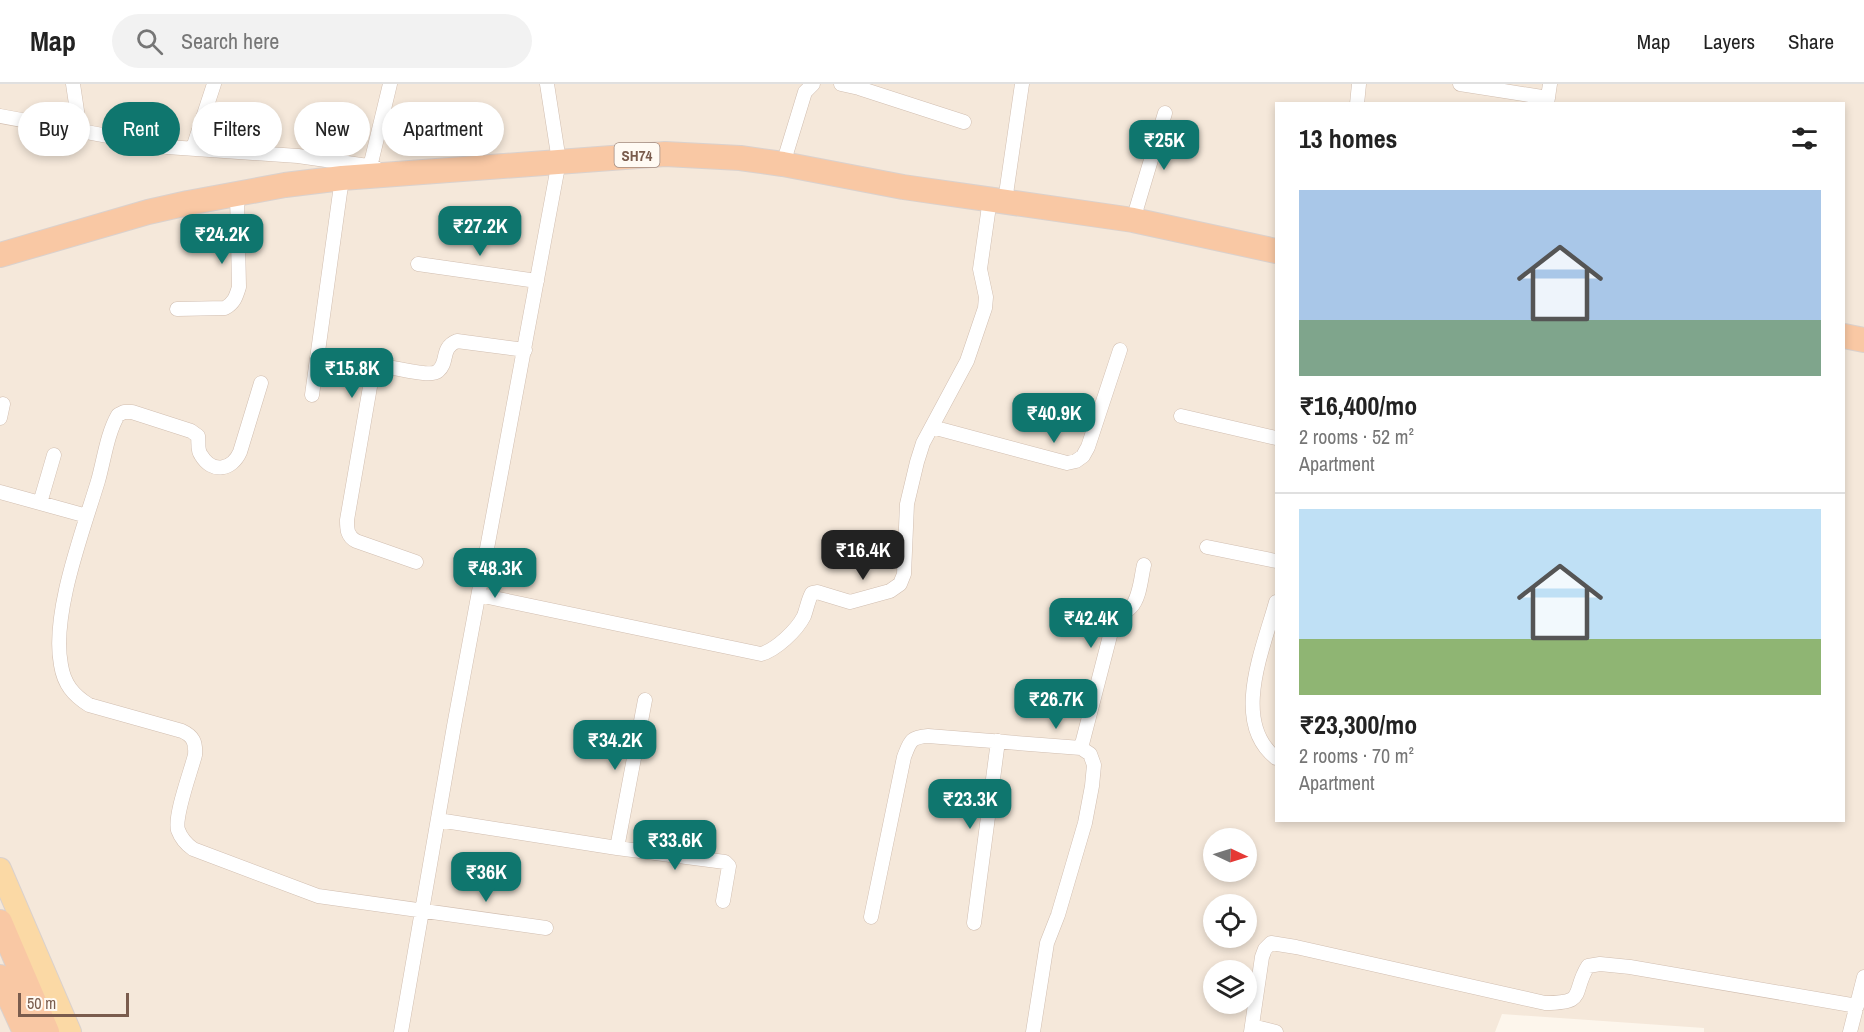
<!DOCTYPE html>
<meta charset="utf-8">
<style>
:root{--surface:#fff;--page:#f2f2f2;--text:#222;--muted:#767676;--line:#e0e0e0;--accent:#0f766e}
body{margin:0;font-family:"Archivo Narrow",sans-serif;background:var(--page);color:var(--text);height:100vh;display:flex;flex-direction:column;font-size:22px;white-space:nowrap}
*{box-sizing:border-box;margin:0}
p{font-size:20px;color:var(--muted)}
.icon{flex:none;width:33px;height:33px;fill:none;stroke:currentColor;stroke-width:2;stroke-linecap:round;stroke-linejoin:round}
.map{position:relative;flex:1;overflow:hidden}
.side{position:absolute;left:1275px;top:18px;width:570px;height:720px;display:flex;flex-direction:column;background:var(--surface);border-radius:0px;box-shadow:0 3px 9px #0003}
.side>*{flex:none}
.top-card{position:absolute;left:18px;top:18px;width:570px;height:54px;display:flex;gap:12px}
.needle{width:39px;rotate:94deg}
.fabs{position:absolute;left:1203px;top:744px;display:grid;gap:12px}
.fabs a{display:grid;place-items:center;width:54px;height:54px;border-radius:50%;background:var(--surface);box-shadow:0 3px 9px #0003;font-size:30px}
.scale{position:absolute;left:18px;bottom:15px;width:111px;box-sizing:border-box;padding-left:6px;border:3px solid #7a5c4d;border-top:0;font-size:16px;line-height:21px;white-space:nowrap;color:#7a5c4d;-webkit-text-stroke:4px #fffaf3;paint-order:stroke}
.price{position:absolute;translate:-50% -51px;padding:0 14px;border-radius:12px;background:var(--accent);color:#fff;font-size:20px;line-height:39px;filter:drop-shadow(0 2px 3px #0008)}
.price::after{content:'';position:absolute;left:50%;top:36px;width:18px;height:14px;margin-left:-9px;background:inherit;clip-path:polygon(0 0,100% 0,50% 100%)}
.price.selected{background:#222;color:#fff}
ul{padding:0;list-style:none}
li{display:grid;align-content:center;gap:12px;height:318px;padding:0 24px}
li+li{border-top:2px solid var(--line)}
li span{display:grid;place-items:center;height:186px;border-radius:0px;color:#555}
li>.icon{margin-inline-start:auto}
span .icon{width:108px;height:108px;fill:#fffc;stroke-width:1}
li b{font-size:26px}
h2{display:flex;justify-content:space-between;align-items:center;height:72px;padding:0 24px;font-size:26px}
.chip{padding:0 21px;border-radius:27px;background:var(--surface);box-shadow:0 3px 9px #0003;font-size:21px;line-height:54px}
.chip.selected{background:var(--accent);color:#fff}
header{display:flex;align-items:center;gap:36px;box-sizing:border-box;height:84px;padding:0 30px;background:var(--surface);border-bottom:2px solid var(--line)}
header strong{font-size:28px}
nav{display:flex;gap:33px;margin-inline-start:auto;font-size:21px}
.search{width:420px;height:54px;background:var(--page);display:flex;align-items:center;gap:15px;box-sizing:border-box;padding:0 21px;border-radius:33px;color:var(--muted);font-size:22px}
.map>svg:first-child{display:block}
</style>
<header>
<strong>Map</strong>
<div class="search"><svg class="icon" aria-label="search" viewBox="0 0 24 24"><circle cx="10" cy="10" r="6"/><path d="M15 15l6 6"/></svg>Search here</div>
<nav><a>Map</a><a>Layers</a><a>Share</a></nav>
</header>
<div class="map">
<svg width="1864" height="948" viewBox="0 0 1864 948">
<rect width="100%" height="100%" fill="#fdf6ec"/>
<path fill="#f5e8da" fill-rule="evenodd" d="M0 0H1864V948H1704V944L1502 930 1495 948H0ZM1276 20H1844V736H1276ZM1214 754H1246V788H1214ZM1214 820H1246V854H1214ZM1214 886H1246V920H1214Z"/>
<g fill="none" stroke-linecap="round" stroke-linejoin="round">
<g stroke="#d1beb0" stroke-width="15">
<path id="minor" d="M73 0 80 47
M841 0 859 4 964 38
M1460 0 1548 14
M1357 20 1359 0
M1547 20 1550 0
M0 32 167 63 298 72 375 83
M193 64 214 0
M783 80 805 8 813 0
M370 83 390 0
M1005 117 1022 0
M1133 136 1165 29
M418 180 537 197
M177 225 225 224C234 219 236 213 239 203L237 110
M261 299 240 368C232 386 212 390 201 371 197 366 199 358 198 352L191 347 132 328H124L118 331C107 350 104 376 98 397 83 447 51 530 61 581 64 600 73 611 89 621L182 647C193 652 196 658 195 671 191 687 174 732 178 746 181 754 186 760 193 765L318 812 546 844
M312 311 342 94
M1181 332 1276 354
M0 334 3 320
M932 343 1067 379 1076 377 1083 372 1088 363 1120 266
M0 408 87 432
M40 419 54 371
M1207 463 1276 477
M416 478 356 457C347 452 347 445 347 436L371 297 378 282C393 282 430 294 438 287 449 278 440 264 457 257L525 266
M479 511 761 570C776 566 797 546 804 532 807 524 808 516 812 509L817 508 850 518 890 507 900 500 904 490 907 420 917 378 923 359 967 277 985 224 986 213 980 185 990 115
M1276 518C1264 563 1230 638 1276 674
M1081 664 1112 544C1119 529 1121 533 1131 523 1140 514 1141 493 1144 481
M438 736 617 764 725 778 729 782 723 817
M617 764 645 616
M871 833 904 673C910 658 910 653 928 652L1081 664 1090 670 1094 681 1092 702 1085 739 1058 831 1047 859 1033 948
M974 839 998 657
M1252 942 1276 948
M401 948 454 642 559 77 547 0
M1251 948 1262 873 1265 865 1271 859 1296 863 1545 919C1588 919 1571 909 1588 882L1600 880 1630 883 1857 922
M1850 948 1864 893"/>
</g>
<g stroke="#dad1cd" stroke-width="24">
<path id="primary" d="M0 785 70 948"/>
</g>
<g stroke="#dad1cd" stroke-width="26">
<path id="trunk" d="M0 171 148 128 188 119 285 101 342 94 665 70 740 74 783 80 903 103 1133 136 1276 167
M1844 252 1864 256
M0 838 47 948
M0 893 25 948"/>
</g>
<use href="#minor" stroke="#fff" stroke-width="14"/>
<use href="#primary" stroke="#fbd9a5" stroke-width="22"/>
<use href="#trunk" stroke="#f9c8a4" stroke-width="24"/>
</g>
<g text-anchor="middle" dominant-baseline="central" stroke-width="6" stroke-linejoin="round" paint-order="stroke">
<rect fill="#fffaf3" stroke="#a28b7f" stroke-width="1.5" x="614.5" y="59" width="45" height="24" rx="4.5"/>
<g font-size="15" font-weight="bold" fill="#7a5c4d">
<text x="637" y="71">SH74</text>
</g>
</g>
</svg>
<div class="fabs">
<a><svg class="needle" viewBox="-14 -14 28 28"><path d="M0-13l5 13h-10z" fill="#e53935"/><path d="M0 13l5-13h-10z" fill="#767676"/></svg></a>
<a><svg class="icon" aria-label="locate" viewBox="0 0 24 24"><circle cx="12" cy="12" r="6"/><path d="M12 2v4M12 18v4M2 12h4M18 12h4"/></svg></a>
<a><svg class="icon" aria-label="layers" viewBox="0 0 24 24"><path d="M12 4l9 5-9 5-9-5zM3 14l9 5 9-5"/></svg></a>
</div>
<div class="scale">50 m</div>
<b class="price" style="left:1164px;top:87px">₹25K</b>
<b class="price" style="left:480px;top:173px">₹27.2K</b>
<b class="price" style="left:222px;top:181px">₹24.2K</b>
<b class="price" style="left:352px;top:315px">₹15.8K</b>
<b class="price" style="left:1054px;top:360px">₹40.9K</b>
<b class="price selected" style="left:863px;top:497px">₹16.4K</b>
<b class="price" style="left:495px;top:515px">₹48.3K</b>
<b class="price" style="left:1091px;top:565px">₹42.4K</b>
<b class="price" style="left:1056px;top:646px">₹26.7K</b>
<b class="price" style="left:615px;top:687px">₹34.2K</b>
<b class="price" style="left:970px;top:746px">₹23.3K</b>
<b class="price" style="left:675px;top:787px">₹33.6K</b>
<b class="price" style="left:486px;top:819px">₹36K</b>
<div class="top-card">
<a class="chip">Buy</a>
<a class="chip selected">Rent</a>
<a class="chip">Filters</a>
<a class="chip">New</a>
<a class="chip">Apartment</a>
</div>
<section class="side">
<h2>13 homes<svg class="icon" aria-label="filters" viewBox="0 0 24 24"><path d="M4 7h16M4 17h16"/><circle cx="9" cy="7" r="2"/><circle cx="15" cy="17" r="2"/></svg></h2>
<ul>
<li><span style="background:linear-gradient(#a9c7e8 70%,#7fa58c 0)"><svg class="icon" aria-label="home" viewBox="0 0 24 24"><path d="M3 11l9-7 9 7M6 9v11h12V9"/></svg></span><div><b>₹16,400/mo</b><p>2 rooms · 52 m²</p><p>Apartment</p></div></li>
<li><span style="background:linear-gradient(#bfe0f5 70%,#8fb573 0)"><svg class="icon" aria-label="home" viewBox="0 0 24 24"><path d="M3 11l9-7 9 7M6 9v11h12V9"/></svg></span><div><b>₹23,300/mo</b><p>2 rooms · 70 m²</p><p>Apartment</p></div></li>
</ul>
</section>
</div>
